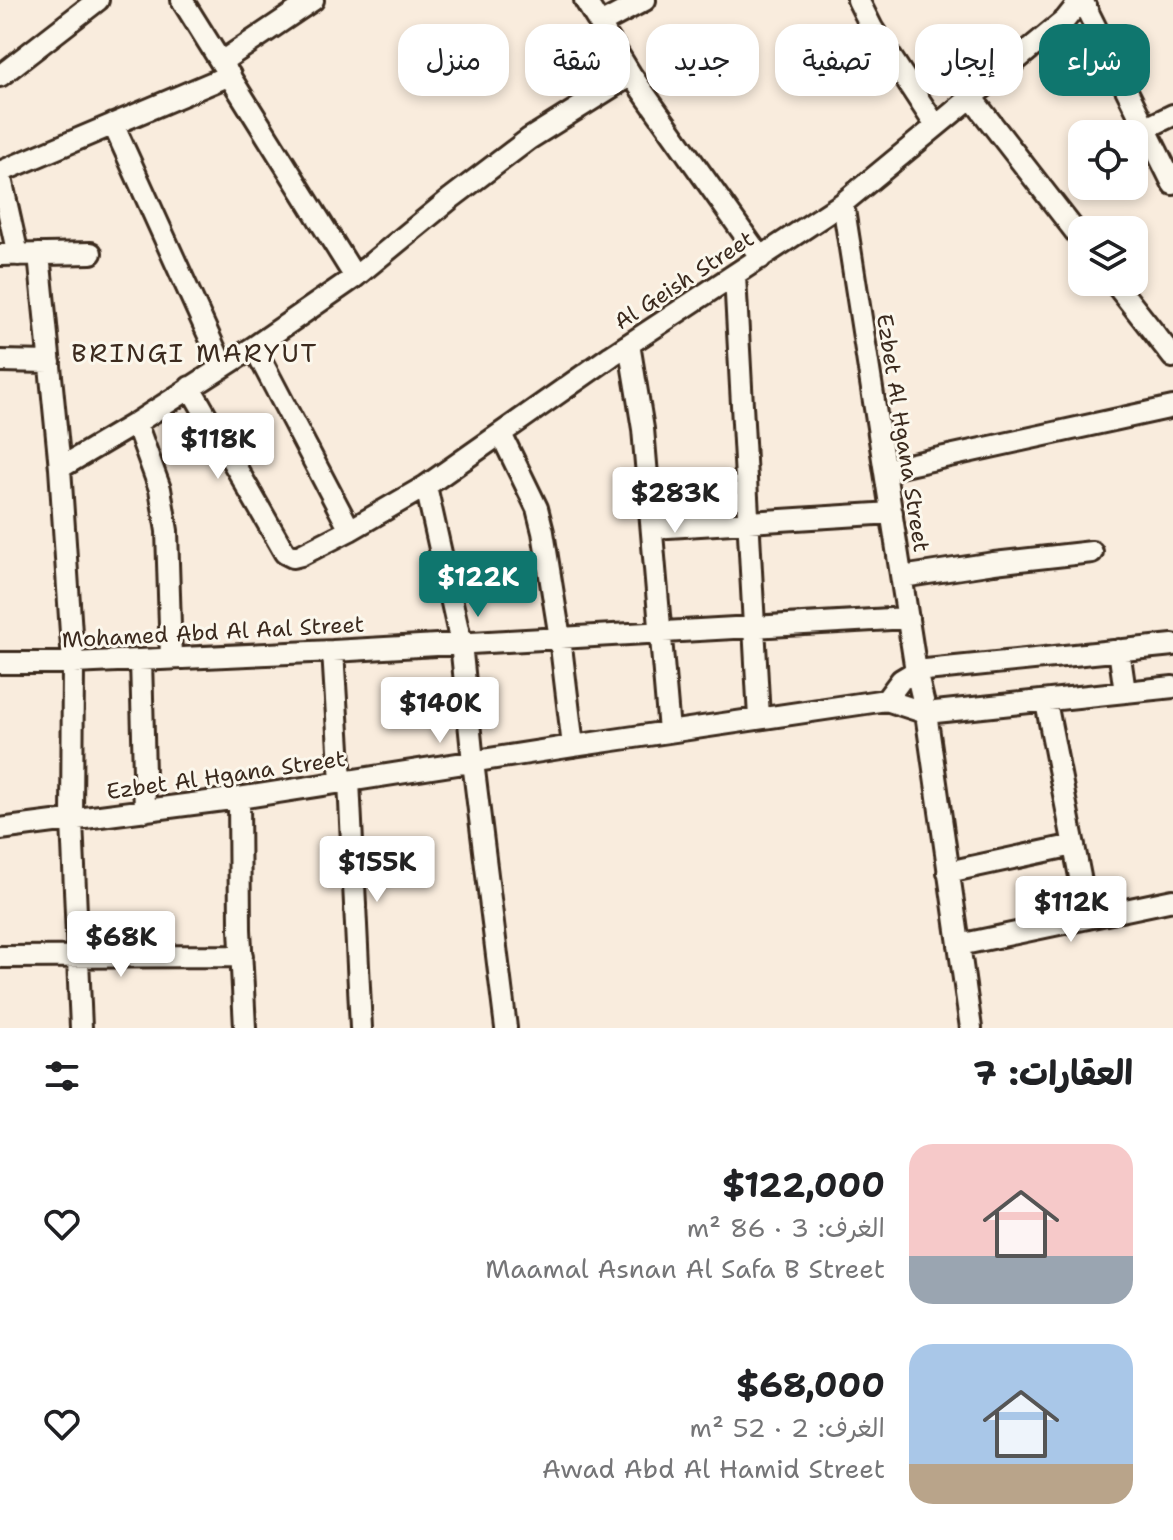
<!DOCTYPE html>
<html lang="ar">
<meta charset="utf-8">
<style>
:root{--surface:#fff;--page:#f2f2f2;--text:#202124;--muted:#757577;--accent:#0f766e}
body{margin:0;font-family:"Shantell Sans","Playpen Sans Arabic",sans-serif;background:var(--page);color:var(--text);direction:rtl;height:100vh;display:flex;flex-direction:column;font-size:30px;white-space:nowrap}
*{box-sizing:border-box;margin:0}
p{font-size:26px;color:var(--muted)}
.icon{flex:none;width:44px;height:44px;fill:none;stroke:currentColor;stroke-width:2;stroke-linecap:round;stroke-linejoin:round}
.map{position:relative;height:1028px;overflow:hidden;direction:ltr}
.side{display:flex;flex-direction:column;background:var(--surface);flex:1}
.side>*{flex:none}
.guide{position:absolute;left:24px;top:24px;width:1126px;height:72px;direction:rtl;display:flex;gap:16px}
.tools{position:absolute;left:1068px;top:120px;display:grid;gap:16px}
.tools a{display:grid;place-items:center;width:80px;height:80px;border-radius:16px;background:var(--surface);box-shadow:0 4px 12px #0003;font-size:40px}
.price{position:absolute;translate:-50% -68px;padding:0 18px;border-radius:8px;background:#fff;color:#222;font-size:26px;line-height:52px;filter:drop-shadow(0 2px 4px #0008)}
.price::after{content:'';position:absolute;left:50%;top:48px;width:24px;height:18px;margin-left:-12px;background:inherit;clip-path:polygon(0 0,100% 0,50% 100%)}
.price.selected{background:var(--accent);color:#fff}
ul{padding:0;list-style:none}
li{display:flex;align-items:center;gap:24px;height:200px;padding:0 40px}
li span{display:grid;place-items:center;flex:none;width:224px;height:160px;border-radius:24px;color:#555}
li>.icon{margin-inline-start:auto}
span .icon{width:96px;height:96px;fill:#fffc;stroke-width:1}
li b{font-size:34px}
h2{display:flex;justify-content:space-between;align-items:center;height:96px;padding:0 40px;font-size:34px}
.pill{padding:0 28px;border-radius:24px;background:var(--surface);box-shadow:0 4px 12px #0003;font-size:28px;line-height:72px}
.pill.selected{background:var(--accent);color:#fff}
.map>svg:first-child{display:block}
</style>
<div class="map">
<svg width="1173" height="1028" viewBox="0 0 1173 1028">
<rect width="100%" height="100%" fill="#f9ecdd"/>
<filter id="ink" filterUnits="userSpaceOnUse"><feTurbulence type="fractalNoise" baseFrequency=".0125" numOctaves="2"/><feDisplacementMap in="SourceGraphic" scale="16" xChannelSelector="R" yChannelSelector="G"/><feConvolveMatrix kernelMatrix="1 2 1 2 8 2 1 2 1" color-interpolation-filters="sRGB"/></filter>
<g filter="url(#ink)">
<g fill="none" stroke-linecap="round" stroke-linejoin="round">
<g stroke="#3b2a1e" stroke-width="26">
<path id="minor" d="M182 0 355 277
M585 0 631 75 761 258
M858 0 872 28 936 126
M1082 0 1173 184
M600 24 645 0
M221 62 313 0
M0 76 98 0
M971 97 1082 240
M113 124 223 367
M1146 128 1173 115
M0 172 230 75
M0 174 18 255
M843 203 916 671 926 713 971 1028
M39 254 60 468 73 663 72 821 81 1028
M0 255 91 253
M735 276 759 718
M1114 282 1173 357
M629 344 643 429 669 731
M254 347 350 530
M0 361 50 362
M190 387 285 553 293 557 301 555 350 530 426 486 611 356 843 203 1065 20 1081 0
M136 423 160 489 167 531 171 658
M501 434 537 508 543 532 560 638 573 746
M60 468 136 423 254 347 355 277 450 199 529 139 631 75
M885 470 1173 407
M426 486 461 643 473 762 506 1028
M652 528 892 513
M902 577 994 563 1092 552
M1119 650 1125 692
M333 651 341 782
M141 660 145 811
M0 663H73L333 651 908 618
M886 700 901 680 916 671 1173 645
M1046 702 1088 918
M349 781 361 1028
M239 798 240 929 245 1028
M0 829 239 798 573 746 886 700 926 713 1173 687
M948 872 1074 845
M959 945 1173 900
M0 957 242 956"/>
</g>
<use href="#minor" stroke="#fbf7ec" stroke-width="20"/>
</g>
</g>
<g text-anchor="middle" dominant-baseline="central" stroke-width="6" stroke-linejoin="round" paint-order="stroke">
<g font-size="22" fill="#3b2a1e" stroke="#fbf7ec">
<text transform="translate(684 280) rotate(-33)">Al Geish Street</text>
<text transform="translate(903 433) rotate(81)">Ezbet Al Hgana Street</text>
<text transform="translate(213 632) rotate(-3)">Mohamed Abd Al Aal Street</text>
<text transform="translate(226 775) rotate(-8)">Ezbet Al Hgana Street</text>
</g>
<g font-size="26" letter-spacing="2" fill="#3b2a1e" stroke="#fbf7ec">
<text x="195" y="352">BRINGI MARYUT</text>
</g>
</g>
</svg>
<div class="tools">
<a><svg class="icon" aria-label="locate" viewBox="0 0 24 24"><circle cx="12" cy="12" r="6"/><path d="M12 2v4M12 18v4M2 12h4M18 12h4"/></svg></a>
<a><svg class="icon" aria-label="layers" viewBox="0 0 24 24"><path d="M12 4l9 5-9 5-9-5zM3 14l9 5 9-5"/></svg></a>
</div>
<b class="price" style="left:218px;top:481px">$118K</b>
<b class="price" style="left:675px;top:535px">$283K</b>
<b class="price selected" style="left:478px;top:619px">$122K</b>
<b class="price" style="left:440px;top:745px">$140K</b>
<b class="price" style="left:377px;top:904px">$155K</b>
<b class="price" style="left:1071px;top:944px">$112K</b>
<b class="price" style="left:121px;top:979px">$68K</b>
<div class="guide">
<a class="pill selected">شراء</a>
<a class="pill">إيجار</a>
<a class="pill">تصفية</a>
<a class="pill">جديد</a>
<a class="pill">شقة</a>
<a class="pill">منزل</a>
</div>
</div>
<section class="side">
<h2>العقارات: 7<svg class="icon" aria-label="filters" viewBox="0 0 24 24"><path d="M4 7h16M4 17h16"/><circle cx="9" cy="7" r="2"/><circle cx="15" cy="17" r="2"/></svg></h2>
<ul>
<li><span style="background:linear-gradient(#f6c9c9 70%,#9aa5b1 0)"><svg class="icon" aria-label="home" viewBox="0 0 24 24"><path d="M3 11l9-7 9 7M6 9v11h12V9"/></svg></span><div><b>$122,000</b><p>الغرف: 3 · 86 m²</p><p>Maamal Asnan Al Safa B Street</p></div><svg class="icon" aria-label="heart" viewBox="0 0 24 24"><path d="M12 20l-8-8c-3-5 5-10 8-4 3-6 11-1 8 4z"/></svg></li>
<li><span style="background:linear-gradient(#a9c7e8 75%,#b9a48a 0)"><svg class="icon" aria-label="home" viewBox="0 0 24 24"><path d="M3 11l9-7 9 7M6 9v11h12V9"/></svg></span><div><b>$68,000</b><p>الغرف: 2 · 52 m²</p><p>Awad Abd Al Hamid Street</p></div><svg class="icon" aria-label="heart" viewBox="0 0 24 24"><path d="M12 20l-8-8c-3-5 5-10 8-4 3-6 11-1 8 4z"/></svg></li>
</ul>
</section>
